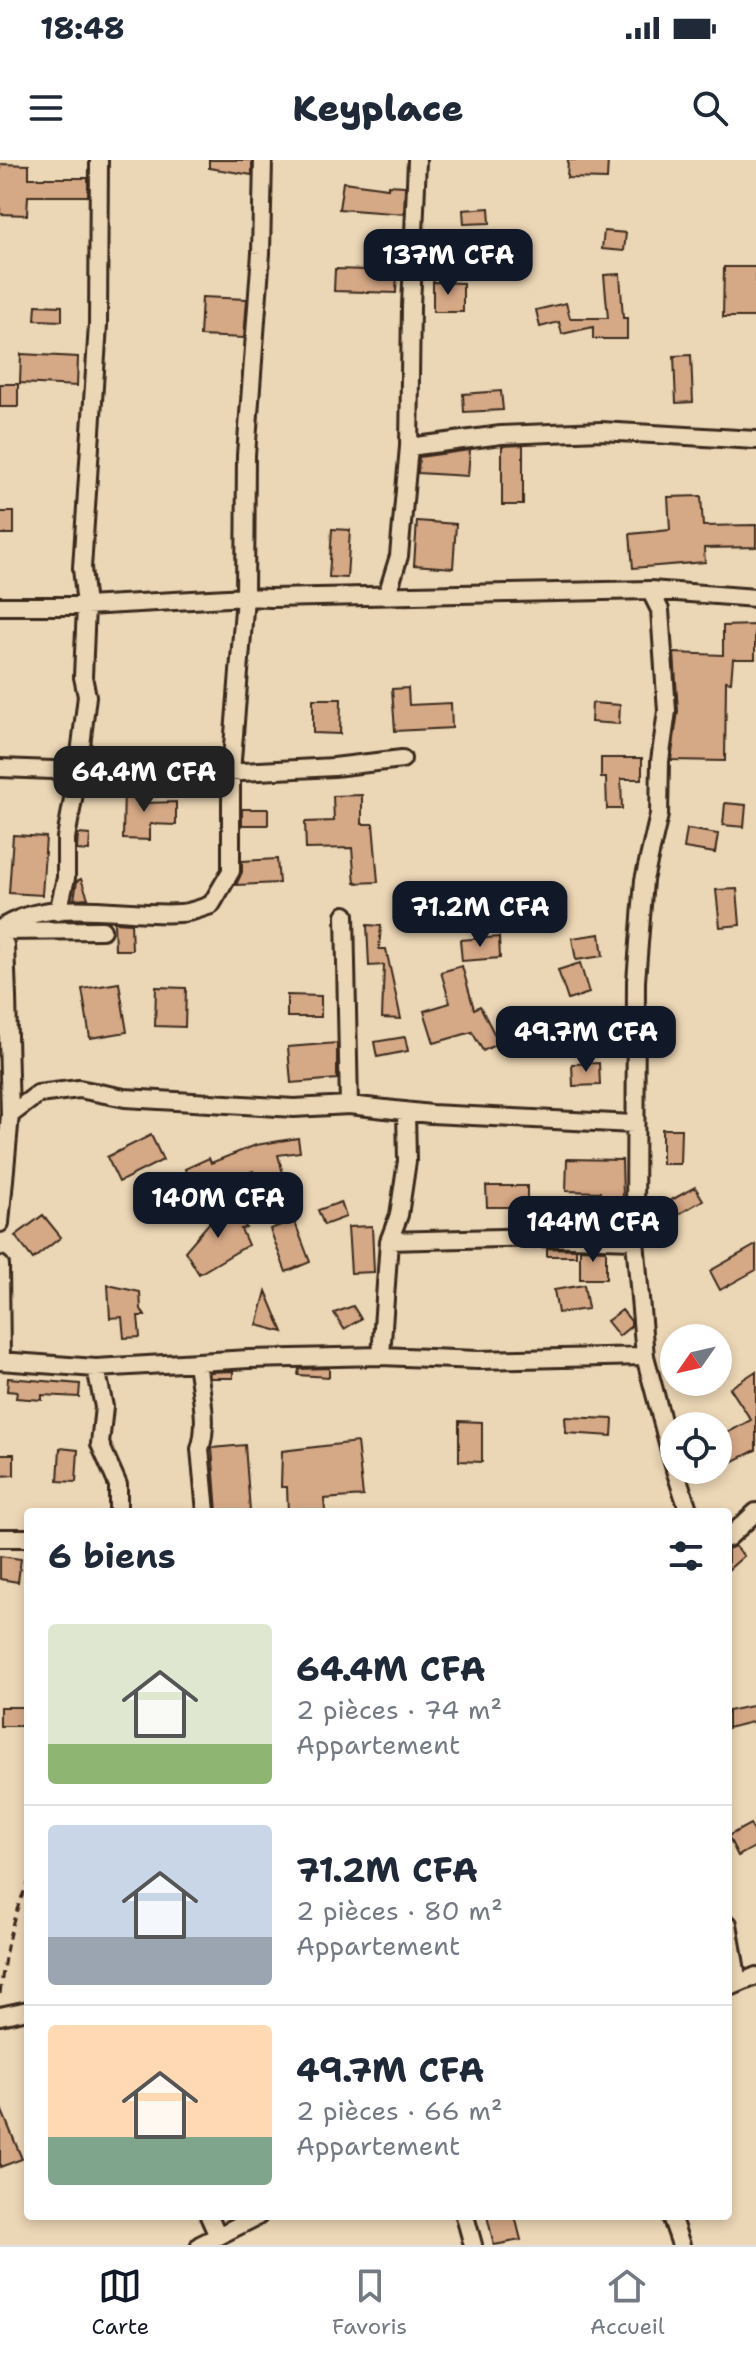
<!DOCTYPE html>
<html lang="fr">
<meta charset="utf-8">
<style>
:root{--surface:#fff;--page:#f6f6f7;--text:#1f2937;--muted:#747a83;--line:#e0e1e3;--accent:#111827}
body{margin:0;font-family:"Shantell Sans",sans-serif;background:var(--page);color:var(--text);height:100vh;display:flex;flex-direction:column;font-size:30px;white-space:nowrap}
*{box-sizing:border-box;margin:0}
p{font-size:26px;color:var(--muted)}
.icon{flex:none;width:44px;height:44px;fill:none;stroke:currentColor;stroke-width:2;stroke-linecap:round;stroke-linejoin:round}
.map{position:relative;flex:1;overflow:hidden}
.drawer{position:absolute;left:24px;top:1348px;width:708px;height:712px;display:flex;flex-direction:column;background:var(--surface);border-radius:8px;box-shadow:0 4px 12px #0003}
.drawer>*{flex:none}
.needle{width:52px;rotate:236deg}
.fabs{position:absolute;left:660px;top:1164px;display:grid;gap:16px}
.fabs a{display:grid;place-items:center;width:72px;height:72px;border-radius:50%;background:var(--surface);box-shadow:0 4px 12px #0003;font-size:40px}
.price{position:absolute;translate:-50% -68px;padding:0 18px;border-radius:16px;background:var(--accent);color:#fff;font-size:26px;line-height:52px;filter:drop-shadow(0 2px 4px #0008)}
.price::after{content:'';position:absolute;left:50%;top:48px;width:24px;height:18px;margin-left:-12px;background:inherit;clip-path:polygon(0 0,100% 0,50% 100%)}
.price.on{background:#222;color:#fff}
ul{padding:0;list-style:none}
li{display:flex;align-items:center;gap:24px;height:200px;padding:0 24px}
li+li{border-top:2px solid var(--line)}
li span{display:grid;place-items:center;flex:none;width:224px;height:160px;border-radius:8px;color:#555}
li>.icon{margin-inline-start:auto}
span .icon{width:96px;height:96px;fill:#fffc;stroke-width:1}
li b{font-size:34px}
h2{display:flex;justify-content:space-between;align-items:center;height:96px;padding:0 24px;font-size:34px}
.status{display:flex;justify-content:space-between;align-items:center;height:56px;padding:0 40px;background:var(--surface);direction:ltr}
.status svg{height:22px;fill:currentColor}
header{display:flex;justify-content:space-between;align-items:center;height:104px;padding:0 24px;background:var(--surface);font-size:36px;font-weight:800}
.tab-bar{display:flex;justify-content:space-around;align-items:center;height:112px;border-top:2px solid var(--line);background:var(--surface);font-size:22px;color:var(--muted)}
.tab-bar a{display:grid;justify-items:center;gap:4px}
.tab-bar .on{color:var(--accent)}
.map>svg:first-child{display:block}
</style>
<div class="status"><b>18:48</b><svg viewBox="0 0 49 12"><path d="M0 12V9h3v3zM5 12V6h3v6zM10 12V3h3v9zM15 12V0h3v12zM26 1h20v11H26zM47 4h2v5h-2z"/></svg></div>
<header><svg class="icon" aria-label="menu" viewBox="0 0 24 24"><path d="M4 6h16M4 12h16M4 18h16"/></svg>Keyplace<svg class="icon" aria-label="search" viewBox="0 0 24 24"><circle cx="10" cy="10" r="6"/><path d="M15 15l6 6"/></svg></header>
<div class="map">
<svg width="756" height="2085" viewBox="0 0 756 2085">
<rect width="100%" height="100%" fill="#ebd6b5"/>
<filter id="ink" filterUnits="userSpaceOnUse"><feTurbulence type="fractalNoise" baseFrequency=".0125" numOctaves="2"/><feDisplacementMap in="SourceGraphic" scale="16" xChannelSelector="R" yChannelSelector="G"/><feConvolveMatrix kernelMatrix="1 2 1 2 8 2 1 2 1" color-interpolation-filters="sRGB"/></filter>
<g filter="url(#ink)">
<path fill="#d5a886" stroke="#3b2a1e" stroke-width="2" d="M209 0H252V15L209 8Z
M568 0H608L607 19 567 18Z
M0 4 29 5V18H88V36H28L27 55 0 54Z
M343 22 388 28V25L405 26 404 54 339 49Z
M489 48 490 63 464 64 463 50Z
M604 71 626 73 624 91 602 89Z
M724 107H756V157H723Z
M335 109 397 111 396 133 334 131Z
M620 114 623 158H627V179H593V167L562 174 559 162 540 167 536 150 566 143 570 158H608L604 115Z
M433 122 463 123V152H433Z
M202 137 247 139 244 178 200 176Z
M36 145 62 146V161L35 160Z
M21 194 78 197 77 226 20 223Z
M691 195 693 242 676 243 674 196Z
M0 224H18V247H0Z
M501 231 503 250 464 252 463 234Z
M523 285V345H502V286Z
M470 290 468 316 418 313 419 297Z
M701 336 703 366 756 365V387L704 388 705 402 633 408 630 374 670 370 668 337Z
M0 352H14V374H0Z
M417 361 456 364 453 408 414 405Z
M332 369 350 370 347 418 329 417Z
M755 465V499H733L731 522 726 521 725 601 671 600 678 551 674 493 723 495V466Z
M408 528 409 545 451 543 452 568 395 571 392 529Z
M313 539H341L340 574 313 573Z
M592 543 620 545 619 564 591 562Z
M601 598H642V619H621L622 649H607L606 618H601Z
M124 624H143L142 643 176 642V665L150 664V680L123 679Z
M362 635V664H373L378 722 355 723 352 688 306 689 305 662 334 661 333 636Z
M725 643 746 645 744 667 723 665Z
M242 649H268V665H242Z
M687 669 718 674 715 693 684 688Z
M78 674 90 675 89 691 77 690Z
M13 675 46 677 42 735 9 733Z
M277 699 279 723 236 725 242 712V701Z
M81 719 88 738 74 739 77 721Z
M737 729 740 765 720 767 716 730Z
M114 762 131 763 132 790H115Z
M367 765 381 766 379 789H386L401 859 382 858 384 805 369 806Z
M600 774 603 796 576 800 572 778Z
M499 777 500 798 462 801 460 780Z
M580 803 589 833 568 840 558 810Z
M462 806 474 849 480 846 499 883 483 891 472 872 434 883 424 851 450 843 441 812Z
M119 823 127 872 90 878 82 829Z
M156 827 186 828 185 867 155 866Z
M287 835 321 836V857H287Z
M405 877 408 891 377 897 374 882Z
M337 883V919L291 923 288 887Z
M599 903 600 925 573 926 572 904Z
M662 969H681L680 1004H662Z
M151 975 163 1000 119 1022 107 997Z
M298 978 300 992 278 995 289 1035 262 1042 253 1011 221 1024 223 1030 199 1041 185 1009 209 998 211 1003 256 985Z
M567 999 622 1000 623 1039 599 1038 600 1032 566 1031Z
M486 1026H527V1047H487Z
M695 1027 703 1040 674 1057 666 1043Z
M228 1041 233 1051 239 1049 246 1068 241 1069 248 1085 199 1114 185 1091Z
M341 1042 346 1057 324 1065 318 1050Z
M43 1055 61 1077 33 1099 15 1076Z
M294 1060 310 1102 286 1112 270 1069Z
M372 1066 374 1112 351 1113 348 1067Z
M756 1085V1110L720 1130 710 1111Z
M547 1088 576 1089V1096H547Z
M580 1089 606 1090V1119H580Z
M108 1125 140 1132 141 1149 145 1156H138L140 1177 124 1178 122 1157 110 1158Z
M584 1125 588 1149 558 1153 554 1130Z
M266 1131 283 1172 257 1165Z
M353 1146 361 1159 344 1169 334 1153Z
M622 1150 631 1161V1166L619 1176 607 1161Z
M329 1208V1217L298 1215 299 1209Z
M233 1211V1218H210L209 1212Z
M756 1211V1290L718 1309V1281L724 1278 723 1275 751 1260 730 1228Z
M8 1218 80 1224 79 1237 42 1235V1240L16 1238 17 1232 7 1231Z
M565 1257 613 1259 612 1276 566 1273Z
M459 1261 482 1262V1302L459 1301Z
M357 1282 363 1336 324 1339 325 1351 288 1352 287 1327H281L282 1291Z
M245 1285 250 1351 217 1352 212 1288Z
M60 1288 78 1290 76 1322 58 1321Z
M0 1294H14V1315L0 1316Z
M735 1386 744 1396 728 1410V1389Z
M0 1396 21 1399 18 1422 0 1419Z
M756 1545V1561L728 1568V1551Z
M0 1547H23V1566H0Z
M750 1664 756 1675V1686L738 1696 728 1676Z
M0 1946 22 1999 0 2007Z
M487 2056H515L521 2080 494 2085Z"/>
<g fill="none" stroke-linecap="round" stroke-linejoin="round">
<g stroke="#3b2a1e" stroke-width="22">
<path id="street" d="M409 287 501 275 601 271 756 280
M650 430 660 450 667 551 660 601 659 655 644 720 636 821 635 1080 645 1196 674 1306
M387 435 399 396 409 287 411 147 417 0
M0 446H86L245 437 271 438 650 430 756 438
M0 608 186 615 334 607 402 599
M58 752 66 718V678L78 611 87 536 83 517 86 446 82 408 98 165 99 0
M345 755 349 945
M0 769C52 734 122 757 180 753 190 753 201 748 211 745L231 711V612L245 437 246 295 261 93 263 0
M0 771 102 770
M0 777 5 785 7 837 10 955 0 1063
M10 955 38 934 79 929 125 938 294 948 349 945 431 954 634 964
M389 1081 540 1077 635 1080
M0 1105 1 1201
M381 1196 389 1081 399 1055 407 1001 406 951
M0 1201 96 1208 249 1199 381 1196 478 1200 645 1196
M197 1202C200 1229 209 1263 200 1289L206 1352
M96 1208 104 1247 100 1284 118 1325V1352
M675 1310 689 1352
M0 1378H28
M728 1378 756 1352
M728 1764 738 1823
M728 1828 756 1816
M0 1856 28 1850
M209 2056 218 2076
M465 2056 473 2085
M671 2056 681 2085
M200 2085 258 2056"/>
</g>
<path stroke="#3b2a1e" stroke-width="3" stroke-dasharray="8 6" stroke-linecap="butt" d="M0 1834C5 1792 10 1761 28 1723"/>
<use href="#street" stroke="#ebd6b5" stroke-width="16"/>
</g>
</g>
</svg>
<div class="fabs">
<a><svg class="needle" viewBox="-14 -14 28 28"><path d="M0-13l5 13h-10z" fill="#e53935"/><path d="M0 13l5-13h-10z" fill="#747a83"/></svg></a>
<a><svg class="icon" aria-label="locate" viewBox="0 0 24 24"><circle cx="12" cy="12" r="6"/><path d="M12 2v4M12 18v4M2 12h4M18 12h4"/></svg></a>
</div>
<b class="price" style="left:448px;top:137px">137M CFA</b>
<b class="price on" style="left:144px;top:654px">64.4M CFA</b>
<b class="price" style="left:480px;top:789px">71.2M CFA</b>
<b class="price" style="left:586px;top:914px">49.7M CFA</b>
<b class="price" style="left:218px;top:1080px">140M CFA</b>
<b class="price" style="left:593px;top:1104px">144M CFA</b>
<section class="drawer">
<h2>6 biens<svg class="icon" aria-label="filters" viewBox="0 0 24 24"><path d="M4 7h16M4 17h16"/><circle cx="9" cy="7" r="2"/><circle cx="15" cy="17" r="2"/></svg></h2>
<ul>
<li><span style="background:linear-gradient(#dfe7d0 75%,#8fb573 0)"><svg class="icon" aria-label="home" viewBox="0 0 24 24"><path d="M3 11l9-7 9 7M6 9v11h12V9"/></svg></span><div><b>64.4M CFA</b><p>2 pièces · 74 m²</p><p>Appartement</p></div></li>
<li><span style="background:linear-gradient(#c9d6e8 70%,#9aa5b1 0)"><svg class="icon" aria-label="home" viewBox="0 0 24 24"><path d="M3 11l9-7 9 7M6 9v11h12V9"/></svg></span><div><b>71.2M CFA</b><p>2 pièces · 80 m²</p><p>Appartement</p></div></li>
<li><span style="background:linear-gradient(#ffd9b3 70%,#7fa58c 0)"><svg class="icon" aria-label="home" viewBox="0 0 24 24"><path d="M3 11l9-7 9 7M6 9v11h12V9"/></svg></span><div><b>49.7M CFA</b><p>2 pièces · 66 m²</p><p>Appartement</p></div></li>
</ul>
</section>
</div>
<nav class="tab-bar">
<a class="on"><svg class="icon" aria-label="map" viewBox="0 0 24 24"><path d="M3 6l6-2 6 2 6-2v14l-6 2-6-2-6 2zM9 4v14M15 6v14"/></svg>Carte</a>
<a><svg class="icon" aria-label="saved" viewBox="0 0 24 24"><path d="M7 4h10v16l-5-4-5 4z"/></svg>Favoris</a>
<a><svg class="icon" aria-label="home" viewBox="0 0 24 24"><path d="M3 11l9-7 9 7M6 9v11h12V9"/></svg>Accueil</a>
</nav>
